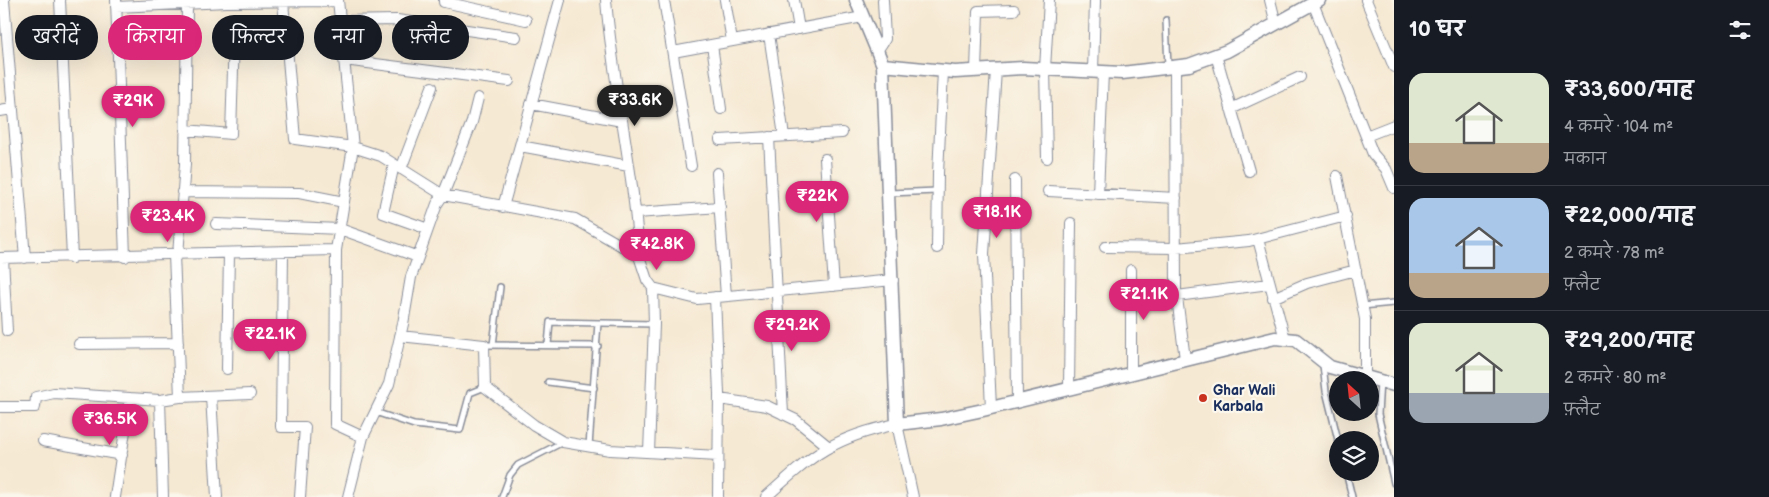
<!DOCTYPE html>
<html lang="hi">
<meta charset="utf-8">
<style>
:root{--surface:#171b24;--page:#20242c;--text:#f1f3f6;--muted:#9ea1a6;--line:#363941;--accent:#db2777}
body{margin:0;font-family:"Balsamiq Sans","Playpen Sans Deva",sans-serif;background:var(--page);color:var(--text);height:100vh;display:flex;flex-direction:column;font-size:19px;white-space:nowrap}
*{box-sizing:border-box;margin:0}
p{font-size:16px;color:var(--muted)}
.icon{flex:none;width:28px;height:28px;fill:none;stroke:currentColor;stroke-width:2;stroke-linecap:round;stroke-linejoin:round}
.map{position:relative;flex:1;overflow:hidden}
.details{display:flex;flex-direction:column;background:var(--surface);width:375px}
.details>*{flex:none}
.hud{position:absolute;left:15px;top:15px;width:475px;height:45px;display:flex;gap:10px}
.needle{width:32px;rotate:333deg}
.fabs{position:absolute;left:1329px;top:371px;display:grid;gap:10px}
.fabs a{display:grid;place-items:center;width:50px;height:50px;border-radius:50%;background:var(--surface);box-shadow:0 5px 20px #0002;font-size:25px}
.price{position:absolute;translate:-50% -42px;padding:0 11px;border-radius:18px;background:var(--accent);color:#fff;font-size:16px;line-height:32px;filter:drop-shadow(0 1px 2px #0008)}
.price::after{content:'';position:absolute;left:50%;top:30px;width:15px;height:11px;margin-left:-8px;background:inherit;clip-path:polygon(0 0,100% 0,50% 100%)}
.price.active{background:#222;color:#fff}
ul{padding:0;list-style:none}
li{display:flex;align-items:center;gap:15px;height:125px;padding:0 15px}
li+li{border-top:1px solid var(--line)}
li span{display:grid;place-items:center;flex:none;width:140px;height:100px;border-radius:15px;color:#555}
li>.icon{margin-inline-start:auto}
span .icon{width:60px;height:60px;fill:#fffc;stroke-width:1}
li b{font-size:21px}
h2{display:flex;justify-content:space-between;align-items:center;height:60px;padding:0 15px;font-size:21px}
.tag{padding:0 18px;border-radius:22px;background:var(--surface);box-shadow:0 5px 20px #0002;font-size:18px;line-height:45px}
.tag.active{background:var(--accent);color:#fff}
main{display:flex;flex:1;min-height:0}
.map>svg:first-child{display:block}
</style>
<main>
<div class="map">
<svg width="1394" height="497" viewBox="0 0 1394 497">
<rect width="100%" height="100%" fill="#fbf7ec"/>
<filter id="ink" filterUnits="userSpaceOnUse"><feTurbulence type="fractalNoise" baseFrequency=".02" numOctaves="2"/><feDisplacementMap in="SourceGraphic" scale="10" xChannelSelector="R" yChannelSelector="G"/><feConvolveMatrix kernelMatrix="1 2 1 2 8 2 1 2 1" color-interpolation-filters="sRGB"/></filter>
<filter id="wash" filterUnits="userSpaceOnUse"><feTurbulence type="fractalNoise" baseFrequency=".0096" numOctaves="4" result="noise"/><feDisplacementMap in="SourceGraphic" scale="20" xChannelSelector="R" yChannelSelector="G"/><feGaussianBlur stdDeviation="1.12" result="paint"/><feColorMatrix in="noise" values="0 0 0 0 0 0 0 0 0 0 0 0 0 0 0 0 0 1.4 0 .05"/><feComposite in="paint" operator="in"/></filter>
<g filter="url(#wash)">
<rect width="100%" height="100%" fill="#f6e9d3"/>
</g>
<g filter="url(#ink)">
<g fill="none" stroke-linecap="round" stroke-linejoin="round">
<g stroke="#888c98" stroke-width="8">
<path id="service" d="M1166 20 1168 67
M889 193 937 191
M1362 306 1394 303
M484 345 598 346
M493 345 500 287
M548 345 550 322 654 324
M1323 365 1326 391 1338 440
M1380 381 1378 414 1394 483
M548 382 594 388
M375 412 414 425 460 430 470 393 485 387
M589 446 598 323
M1346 472 1352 497
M502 497 510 475 518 465 563 442"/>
</g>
<g stroke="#888c98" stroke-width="12">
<path id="minor" d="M4 0 25 258
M60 0 72 258
M116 0 125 257
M338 0 353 147 336 250 335 424 363 437
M444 0V2L526 20
M606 0C613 86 634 170 639 256
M664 0 691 166
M725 0 732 41
M794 0 799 29
M1270 0 1276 24
M1366 0 1394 67
M283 2 295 139 353 147 381 156 443 195 575 219 639 256 647 280 653 288 697 299 893 280
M1313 3 1373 154 1386 169 1394 188
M116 7 227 2 338 1
M340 21 397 20 516 37
M769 34 784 136
M712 45 721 109
M877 51 885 39 883 0
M673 52 863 17
M1216 55 1249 171
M344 60 509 81
M1175 67 1176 290 1185 359
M976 71 978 11 1014 10
M1093 72 1095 0
M531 104 622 121
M1231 109 1300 77
M0 111 12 109
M185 130 231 134 234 37
M1366 136 1394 125
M769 137 783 414
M720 140 842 133
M520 146 629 166
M1047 158 1045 69 1049 0
M825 159 834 286
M394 165 383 213 428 229
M401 169 432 87
M717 173 726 296
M1337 176 1365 319V377
M1015 180 1017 402
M1048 191 1176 198
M182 192 299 193 344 202
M1098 194 1103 72
M503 207 560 0
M636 213 720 207
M216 224 340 229 418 257
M1258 239 1285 339
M1105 247 1176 248 1249 241 1346 216
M937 248 938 173 943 71
M283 252 281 427H305L300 497
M174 255 180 397
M178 255 185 164 187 4
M0 258 336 250
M3 258 7 331
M1177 296 1269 284
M715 297 719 394 718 497
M1273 298 1307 283 1356 270
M400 336 484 345 485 387 534 425 563 442 610 450 718 456
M79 344 178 343
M227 369 229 253
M1131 372V270
M1069 388 1071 223
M211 396 217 497
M719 399 767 406 796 420 829 447
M160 400 163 497
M0 407H35L36 397 54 393 160 400 180 397 250 394
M991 408 984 254 996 70
M43 441 122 455
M649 452 654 324 653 288
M115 497 130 398
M348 497 363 437 389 384 403 324 411 277 437 204 443 195 472 122 478 98
M766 497C813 454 834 437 897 424L913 497"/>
</g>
<g stroke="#888c98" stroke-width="15">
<path id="tertiary" d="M856 0 883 65 897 424 941 419 983 410 1275 338 1296 340 1330 367 1394 385
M883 65 955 72 1023 68 1122 73 1189 65 1227 51 1319 0"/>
</g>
<use href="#service" stroke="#fff" stroke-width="5"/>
<use href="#minor" stroke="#fff" stroke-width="10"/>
<use href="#tertiary" stroke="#fff" stroke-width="12"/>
</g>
</g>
<circle fill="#c8321e" stroke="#fbf7ec" stroke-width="2" cx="1203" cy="398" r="5"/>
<g text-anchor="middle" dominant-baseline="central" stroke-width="4.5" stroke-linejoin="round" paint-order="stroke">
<g font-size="14" font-weight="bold" fill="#1b2f5e" stroke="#fbf7ec" text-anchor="start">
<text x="1213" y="390">Ghar Wali<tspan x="1213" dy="16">Karbala</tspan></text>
</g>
</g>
</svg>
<div class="fabs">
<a><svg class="needle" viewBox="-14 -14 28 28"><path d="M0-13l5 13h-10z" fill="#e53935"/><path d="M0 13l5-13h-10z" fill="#9ea1a6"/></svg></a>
<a><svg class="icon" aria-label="layers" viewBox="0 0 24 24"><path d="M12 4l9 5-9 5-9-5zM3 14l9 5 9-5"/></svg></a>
</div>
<b class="price active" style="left:635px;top:127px">₹33.6K</b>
<b class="price" style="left:133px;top:128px">₹29K</b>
<b class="price" style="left:817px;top:223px">₹22K</b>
<b class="price" style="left:997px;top:239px">₹18.1K</b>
<b class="price" style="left:168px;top:243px">₹23.4K</b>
<b class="price" style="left:657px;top:271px">₹42.8K</b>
<b class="price" style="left:1144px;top:321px">₹21.1K</b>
<b class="price" style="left:792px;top:352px">₹29.2K</b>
<b class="price" style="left:270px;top:361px">₹22.1K</b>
<b class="price" style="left:110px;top:446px">₹36.5K</b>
<div class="hud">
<a class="tag">खरीदें</a>
<a class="tag active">किराया</a>
<a class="tag">फ़िल्टर</a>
<a class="tag">नया</a>
<a class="tag">फ़्लैट</a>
</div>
</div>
<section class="details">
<h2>10 घर<svg class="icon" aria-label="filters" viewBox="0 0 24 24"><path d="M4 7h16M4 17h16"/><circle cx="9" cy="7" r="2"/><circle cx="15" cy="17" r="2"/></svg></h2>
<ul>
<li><span style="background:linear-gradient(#dfe7d0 70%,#b9a48a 0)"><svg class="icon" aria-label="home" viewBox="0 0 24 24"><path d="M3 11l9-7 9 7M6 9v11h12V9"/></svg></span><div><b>₹33,600/माह</b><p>4 कमरे · 104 m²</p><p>मकान</p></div></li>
<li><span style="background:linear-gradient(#a9c7e8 75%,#b9a48a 0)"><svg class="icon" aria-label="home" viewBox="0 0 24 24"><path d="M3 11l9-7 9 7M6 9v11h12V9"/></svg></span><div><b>₹22,000/माह</b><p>2 कमरे · 78 m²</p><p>फ़्लैट</p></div></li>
<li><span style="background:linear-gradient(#dfe7d0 70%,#9aa5b1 0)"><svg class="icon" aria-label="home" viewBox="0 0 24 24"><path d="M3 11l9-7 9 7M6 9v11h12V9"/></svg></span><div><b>₹29,200/माह</b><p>2 कमरे · 80 m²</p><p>फ़्लैट</p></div></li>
</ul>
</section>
</main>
